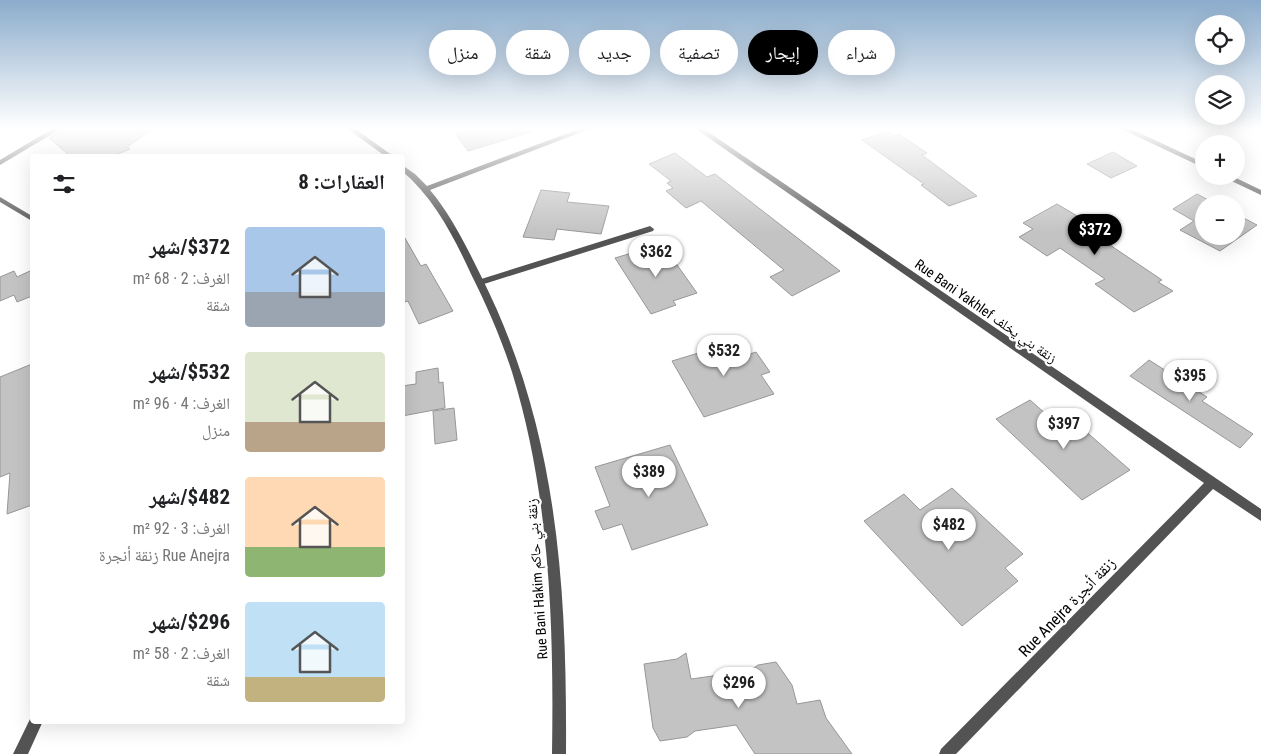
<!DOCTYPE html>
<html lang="ar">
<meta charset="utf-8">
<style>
:root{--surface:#fff;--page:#f6f6f6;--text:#202124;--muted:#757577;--accent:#000}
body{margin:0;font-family:"Roboto Condensed","Noto Naskh Arabic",sans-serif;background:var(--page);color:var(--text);direction:rtl;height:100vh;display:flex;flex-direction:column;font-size:19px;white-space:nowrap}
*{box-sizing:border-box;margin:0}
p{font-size:16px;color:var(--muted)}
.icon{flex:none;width:28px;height:28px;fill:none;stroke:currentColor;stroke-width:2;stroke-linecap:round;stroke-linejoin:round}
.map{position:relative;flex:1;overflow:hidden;direction:ltr}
.sheet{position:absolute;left:30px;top:154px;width:375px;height:570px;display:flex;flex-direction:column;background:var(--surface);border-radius:5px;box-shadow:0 5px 20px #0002;direction:rtl}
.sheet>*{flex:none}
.guide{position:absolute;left:420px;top:30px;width:475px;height:45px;direction:rtl;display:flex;gap:10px}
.tools{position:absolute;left:1195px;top:15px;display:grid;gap:10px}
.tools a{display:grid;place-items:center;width:50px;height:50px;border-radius:50%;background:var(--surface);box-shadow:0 5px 20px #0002;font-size:25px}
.price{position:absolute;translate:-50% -42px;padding:0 11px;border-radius:18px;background:#fff;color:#222;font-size:16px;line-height:32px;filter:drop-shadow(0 1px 2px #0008)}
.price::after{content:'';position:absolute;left:50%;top:30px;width:15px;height:11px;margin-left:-8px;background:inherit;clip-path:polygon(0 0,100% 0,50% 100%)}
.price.on{background:var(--accent);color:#fff}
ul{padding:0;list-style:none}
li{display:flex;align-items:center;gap:15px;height:125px;padding:0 20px}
li span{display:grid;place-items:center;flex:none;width:140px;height:100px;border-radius:5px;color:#555}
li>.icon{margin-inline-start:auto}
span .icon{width:60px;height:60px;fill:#fffc;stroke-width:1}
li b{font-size:21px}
h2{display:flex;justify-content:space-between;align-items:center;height:60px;padding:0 20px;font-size:21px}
.pill{padding:0 18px;border-radius:22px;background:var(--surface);box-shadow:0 5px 20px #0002;font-size:18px;line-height:45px}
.pill.on{background:var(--accent);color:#fff}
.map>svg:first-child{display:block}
</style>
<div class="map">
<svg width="1261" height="754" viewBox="0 0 1261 754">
<rect width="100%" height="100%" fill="#fff"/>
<path fill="#c3c3c3" stroke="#979797" d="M66 127H156L127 147 130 149 113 156H70L49 138Z
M475 127H530L531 132 468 151 455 133Z
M887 131 895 136 899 134 927 153 922 155 977 196 949 206 921 185 924 184 862 140Z
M1113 152 1137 166 1111 178 1087 164Z
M675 153 707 177 715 174 840 271 792 296 770 277 784 270 701 201 686 208 666 191 673 188 667 183 671 181 649 164Z
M541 190 570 193 567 202 609 206 601 234 557 229 554 240 523 237Z
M1197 194 1216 204H1204V236H1236V214L1257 225 1220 251 1180 230 1194 221 1173 209Z
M1057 204 1106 233 1098 237 1162 280 1158 282 1173 291 1134 312 1095 284 1105 279 1060 248 1047 256 1019 237 1033 229 1023 223Z
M402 233 421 266 426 264 453 311 419 324 408 301 402 303Z
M659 245 662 249 665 248 697 293 673 301 676 305 651 314 615 258Z
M32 270V296L17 302 14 295 0 301V277L14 271 17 277Z
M731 337 744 356 756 352 770 372 761 375 774 394 704 417 672 361 715 348 711 343Z
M1149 360 1207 397 1202 401 1253 434 1240 448 1130 376Z
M32 364V505L7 514 10 473 0 477V377Z
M438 368 439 383 443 382 445 408 402 416V386L416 384V372Z
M1030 400 1071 436 1083 429 1130 470 1082 500 996 419Z
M454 408 457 440 435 444 433 411Z
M670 445 708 525 632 550 622 524 603 530 595 511 610 506 595 467Z
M952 488 1023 554 1005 568 1018 581 962 626 864 521 904 494 920 510Z
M686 653 691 679 749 671 758 665 776 662 792 685 797 704 820 700 826 718 852 754H755L736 725 695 731 687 737 660 741 653 728 644 664 677 659Z"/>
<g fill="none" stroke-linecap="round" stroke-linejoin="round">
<path fill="#535353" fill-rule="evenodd" d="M55 127H64L0 165V160Z
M650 226 654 229 653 231 484 284 481 285 477 282 478 280Z"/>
<path fill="#535353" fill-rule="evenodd" d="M345 127H353L393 156H385Z
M584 127H595L430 190C452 216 467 248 482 278 558 430 567 587 566 754H552C554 625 550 496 512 372 501 338 487 306 471 274 454 237 434 198 402 171V165L415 174 427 186Z
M693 127H701L1261 509V521L1213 489 956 754H939L941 749 1204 483Z
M1117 127H1127L1204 163V168Z
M1221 176H1232L1261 190V195Z
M0 197 32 216V221L0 202Z
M32 715V721H43L28 754H13Z"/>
</g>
<linearGradient id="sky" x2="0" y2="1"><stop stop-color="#8baccc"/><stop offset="0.55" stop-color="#fff"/><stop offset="1" stop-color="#fff" stop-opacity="0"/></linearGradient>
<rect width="1261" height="233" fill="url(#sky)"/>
<g text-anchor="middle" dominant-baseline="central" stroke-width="4.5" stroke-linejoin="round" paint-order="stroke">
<g font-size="14" fill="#000" stroke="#fff">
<text transform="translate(986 311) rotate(35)">Rue Bani Yakhlef زنقة بني يخلف</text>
<text transform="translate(537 579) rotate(-94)">Rue Bani Hakim زنقة بني حاكم</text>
</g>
<g font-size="16" fill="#000" stroke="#fff">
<text transform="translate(1067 607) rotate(-46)">Rue Anejra زنقة أنجرة</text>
</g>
</g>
</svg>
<div class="tools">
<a><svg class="icon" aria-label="locate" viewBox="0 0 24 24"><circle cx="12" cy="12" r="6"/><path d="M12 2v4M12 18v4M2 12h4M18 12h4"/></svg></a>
<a><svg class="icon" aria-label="layers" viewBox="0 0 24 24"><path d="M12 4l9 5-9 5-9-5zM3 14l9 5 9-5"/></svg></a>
<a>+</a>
<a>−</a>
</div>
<b class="price on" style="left:1095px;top:256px">$372</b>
<b class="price" style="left:656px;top:278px">$362</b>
<b class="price" style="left:724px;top:377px">$532</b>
<b class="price" style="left:1190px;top:402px">$395</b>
<b class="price" style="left:1064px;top:450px">$397</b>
<b class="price" style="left:649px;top:498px">$389</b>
<b class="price" style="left:949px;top:551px">$482</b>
<b class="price" style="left:739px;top:709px">$296</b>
<div class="guide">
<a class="pill">شراء</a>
<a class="pill on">إيجار</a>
<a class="pill">تصفية</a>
<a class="pill">جديد</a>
<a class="pill">شقة</a>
<a class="pill">منزل</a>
</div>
<section class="sheet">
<h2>العقارات: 8<svg class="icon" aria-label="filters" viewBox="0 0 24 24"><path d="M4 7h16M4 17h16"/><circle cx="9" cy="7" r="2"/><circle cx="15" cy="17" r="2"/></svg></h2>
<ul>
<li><span style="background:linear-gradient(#a9c7e8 65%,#9aa5b1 0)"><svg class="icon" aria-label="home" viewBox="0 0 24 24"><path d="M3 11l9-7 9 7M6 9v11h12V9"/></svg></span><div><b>$372/شهر</b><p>الغرف: 2 · 68 m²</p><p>شقة</p></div></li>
<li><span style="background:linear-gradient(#dfe7d0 70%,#b9a48a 0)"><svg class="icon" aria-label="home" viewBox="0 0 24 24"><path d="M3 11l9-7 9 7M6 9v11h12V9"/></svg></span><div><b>$532/شهر</b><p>الغرف: 4 · 96 m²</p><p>منزل</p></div></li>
<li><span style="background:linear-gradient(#ffd9b3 70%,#8fb573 0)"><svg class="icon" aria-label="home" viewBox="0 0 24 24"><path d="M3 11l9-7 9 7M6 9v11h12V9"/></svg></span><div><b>$482/شهر</b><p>الغرف: 3 · 92 m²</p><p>Rue Anejra زنقة أنجرة</p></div></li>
<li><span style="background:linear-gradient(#bfe0f5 75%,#c2b280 0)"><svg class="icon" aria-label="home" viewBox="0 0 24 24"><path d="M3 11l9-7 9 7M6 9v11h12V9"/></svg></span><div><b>$296/شهر</b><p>الغرف: 2 · 58 m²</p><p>شقة</p></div></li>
</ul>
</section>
</div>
